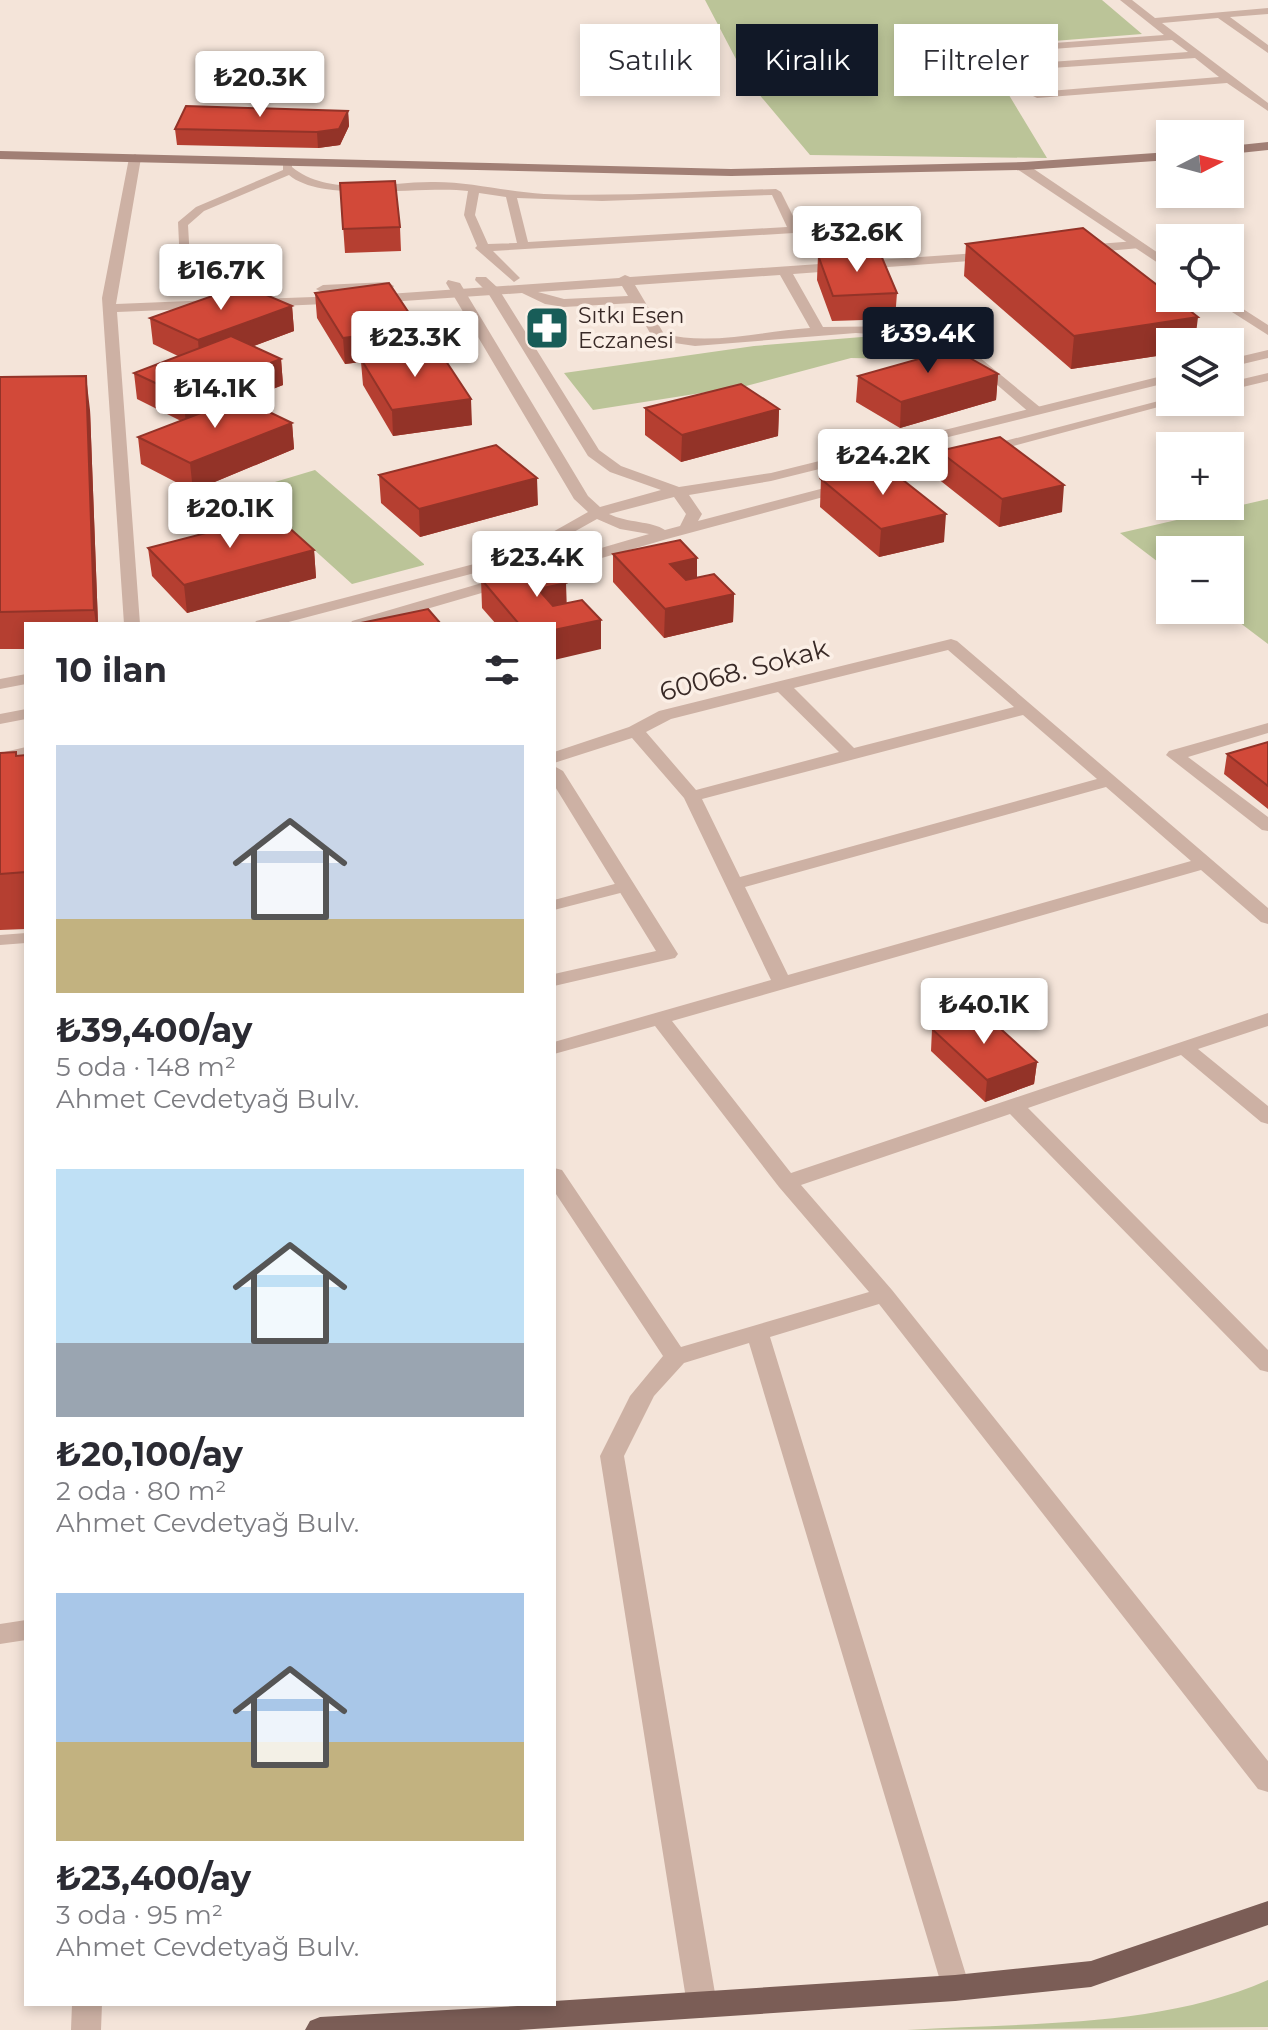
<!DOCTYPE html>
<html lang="tr">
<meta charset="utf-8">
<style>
:root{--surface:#fff;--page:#f7f7f7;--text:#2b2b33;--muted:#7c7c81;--accent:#111827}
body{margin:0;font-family:Montserrat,sans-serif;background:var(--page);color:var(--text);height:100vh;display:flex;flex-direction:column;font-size:30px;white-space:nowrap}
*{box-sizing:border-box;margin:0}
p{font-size:26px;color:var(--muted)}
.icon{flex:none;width:44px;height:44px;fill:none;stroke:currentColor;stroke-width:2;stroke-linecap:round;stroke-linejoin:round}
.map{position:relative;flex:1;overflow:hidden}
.details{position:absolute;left:24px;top:622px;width:532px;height:1384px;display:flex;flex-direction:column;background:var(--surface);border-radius:0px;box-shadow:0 4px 12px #0003}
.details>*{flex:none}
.top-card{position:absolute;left:580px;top:24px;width:568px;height:72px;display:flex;gap:16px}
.needle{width:52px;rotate:84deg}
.tools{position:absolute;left:1156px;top:120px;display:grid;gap:16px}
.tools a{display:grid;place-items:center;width:88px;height:88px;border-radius:0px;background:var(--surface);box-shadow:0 4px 12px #0003;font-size:40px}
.price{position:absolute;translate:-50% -68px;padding:0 18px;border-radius:8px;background:#fff;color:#222;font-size:26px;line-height:52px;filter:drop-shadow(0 2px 4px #0008)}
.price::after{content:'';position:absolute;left:50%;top:48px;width:24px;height:18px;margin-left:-12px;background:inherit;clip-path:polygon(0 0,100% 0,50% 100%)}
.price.selected{background:var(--accent);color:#fff}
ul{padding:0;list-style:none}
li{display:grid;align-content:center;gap:16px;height:424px;padding:0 32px}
li span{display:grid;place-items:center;height:248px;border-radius:0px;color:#555}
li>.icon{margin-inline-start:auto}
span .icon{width:144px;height:144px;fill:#fffc;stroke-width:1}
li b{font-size:34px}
h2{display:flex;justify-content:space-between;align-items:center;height:96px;padding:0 32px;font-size:34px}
.tag{padding:0 28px;border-radius:0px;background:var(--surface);box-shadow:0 4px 12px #0003;font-size:28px;line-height:72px}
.tag.selected{background:var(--accent);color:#fff}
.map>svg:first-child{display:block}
</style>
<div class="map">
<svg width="1268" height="2030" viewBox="0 0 1268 2030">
<rect width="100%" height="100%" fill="#f4e4d9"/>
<path fill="#bbc498" d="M705 0H1102L1142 34 980 47 1047 158 810 155 747 80Z
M862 337 941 345 955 349 943 360 851 358 746 386 593 410 564 373 754 346Z
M315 470 424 564V565L352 584 248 490Z
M1268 499V644L1223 610H1230V550H1170V571L1120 533Z
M1268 1980V2027L907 2030C1027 2022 1156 2029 1268 1980Z"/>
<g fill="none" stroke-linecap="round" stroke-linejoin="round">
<path fill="#cdb1a4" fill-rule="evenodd" d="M288 159 292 160V167C329 198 391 181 435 182 472 182 507 192 544 194 621 197 699 191 776 189L781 192 800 230 794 233 493 251 520 278 514 282 475 248 477 246 464 215 468 191C422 185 323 204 289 175L204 211 188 225 190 260 204 264 236 262 240 263V267L204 270 180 264 178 222 196 207 283 170V162ZM479 193 506 197 517 243 488 244 475 215ZM772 195 787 227 528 242 517 198 602 201Z
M26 747V757L0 763V753Z
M626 881 632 882 634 886 632 890 554 910V900Z
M26 933V943L0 945V935Z"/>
<path fill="#cdb1a4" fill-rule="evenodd" d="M1120 0H1132L1155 18 1268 8V14L1230 17 1268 45V53L1218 18 1162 23 1268 103V111L1227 83 1037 98 1031 95 1037 92 1219 77 1195 58 1008 71 1003 68 1008 65 1188 52 1172 40 999 53 994 50 999 47 1164 35Z
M135 154 141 158 116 304 214 300 221 304 214 308 117 312 140 624H124L102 298 129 158Z
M1136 241 1140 242V248L1084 253 1078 249 1084 245Z
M992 252 997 253V259L793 274 823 327 910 326 956 338 1041 408V414H1031L967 359 946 344 930 338 856 333 695 346 654 340 633 303 564 307 545 304 522 293 374 303 367 299 374 295 619 278 625 275 630 277ZM780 275 810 328C763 331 711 346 664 334L635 285ZM622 286 628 296 564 299 538 292Z
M387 282 394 286 392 289 323 293 316 289 323 285Z
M342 296 347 297V303L258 307 251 303 258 299Z
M951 639 957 641 1268 908V924L1261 922 1201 870 672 1021 791 1173 1268 1013V1026L1198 1049 1268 1106V1124L1261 1122 1181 1055 1028 1108 1268 1350V1372L1260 1370 1010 1114 801 1185 892 1290 1268 1761V1792L1258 1789 879 1304 770 1337 970 1988 965 1997 955 2001 945 1997 749 1343 684 1363 654 1396 624 1456 717 2005 712 2014 702 2018 692 2014 687 2005 600 1456 630 1396 663 1356 554 1191V1168L562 1170 681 1347 869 1292 779 1187 655 1026 554 1054V1042L771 980 684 798 632 738 554 763V752L629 727 659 711ZM948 650 1014 707 854 748 794 688ZM778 692 839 752 696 790 646 732 671 719ZM1023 715 1097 779 740 877 702 799ZM1106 787 1191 861 788 975 745 887Z
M1268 723V733L1188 757 1268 817V831L1262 830 1166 755 1169 751Z
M554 766 563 771 678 954 675 958 554 986V974L656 951 554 785Z
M26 1620V1640L0 1644V1624Z
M72 2004H102L101 2030H71Z"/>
<path fill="#cdb1a4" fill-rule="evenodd" d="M1017 163H1025L1170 261V271L1017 169Z
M476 277H486L498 288 599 450 621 466 679 487 771 473 1170 374V382L771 481 689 495 702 514 698 521 1170 398V402H1177L667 539 375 624H350L352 621 649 534 620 529 597 519 538 552 486 570 281 624H254L256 621 474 564 528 546 588 512 574 499 446 283 448 280 460 283 588 496 600 507 661 490 610 472 588 456 488 293 475 280ZM674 497 686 514 680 526 665 530C652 521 627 523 609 514Z
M1210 298H1226L1268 325V335Z
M1268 350V358L1230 367V359Z
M1268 373V381L1230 390V382Z
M26 674V684L0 689V679Z
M26 709V719L0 724V714Z"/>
<path fill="#a17f75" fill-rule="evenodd" d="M1268 142V150L1230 154V146Z
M0 151 731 169 1024 162 1170 152V160L1024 170 731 176 0 159Z"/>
<path fill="#7b5d56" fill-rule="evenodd" d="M1268 1901V1925L1091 1987 955 2001 519 2030H305L310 2021 320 2017 554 2004V2001L955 1975 1091 1961Z"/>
</g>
<path fill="#b53f31" d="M348 111 349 126 340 145 318 148 177 145 175 129Z
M340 183 400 227 401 251 345 253Z
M966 244 1170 342V354L1071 369 964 276Z
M818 255 897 293 895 319 832 321 817 280Z
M315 293 419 328 420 351 472 425 393 436 363 385 361 362 345 364 317 318Z
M292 306 294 331 253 346 281 359 283 385 244 400 292 423 294 449 193 491 141 464 138 437 181 421 137 399 134 373 178 356 153 344 150 318Z
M998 374 996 400 900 428 856 402 858 376Z
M0 377 90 410 98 624H26V649H0Z
M645 408 779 409 778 436 681 462 645 435Z
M939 451 1062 512 999 527 937 478Z
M379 475 538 505 420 537 381 503Z
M821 479 944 542 879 557 820 507Z
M148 548 314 550 316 578 187 613 152 576Z
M613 554 697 558V578L734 594 733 622 664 638 613 582Z
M481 579 567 603 601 620V649L554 624H496L482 608Z
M1268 742V809L1224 774 1227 754Z
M16 752 17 755H26V929L0 930V753Z
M932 1029 1037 1062 1034 1084 985 1102 931 1051Z"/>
<path fill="#933328" d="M348 111 349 126 340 145 318 148 317 132Z
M292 306 294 331 200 366 198 340Z
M1198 317 1195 342H1170V354L1071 369 1074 336Z
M419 328 420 354 361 359V362L345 364 343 338Z
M281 359 283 385 186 423 183 396Z
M998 374 996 400 900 428 901 402Z
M86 376 90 410 98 624H96L94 610Z
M471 399 472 425 393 436 392 410Z
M779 409 778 436 681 462 682 435Z
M292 423 294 449 193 491 190 463Z
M537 478 538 505 420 537 419 509Z
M1064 485 1062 512 999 527 1002 499Z
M946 514 944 542 879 557 881 529Z
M314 550 316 578 187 613 184 585Z
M697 558V586L670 592V564Z
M566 583 567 612 539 618 538 589Z
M734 594 733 622 664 638 665 609Z
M601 620V649L554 660V630Z
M1037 1062 1034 1084 985 1102 987 1080Z"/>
<path fill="#d24939" stroke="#933328" stroke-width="2" d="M186 106 348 111 339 129 317 132 175 129Z
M395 181 400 227 343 229 340 183Z
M1083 228 1170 295V298H1174L1198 317 1074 336 966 244Z
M880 253 897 293 833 296 818 255Z
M389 283 419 328 343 338 315 293Z
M243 285 292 306 198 340 150 318Z
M231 336 281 359 183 396 134 373Z
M438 349 471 399 392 410 361 359Z
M954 349 998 374 901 402 858 376Z
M86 376 94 610 0 612V377Z
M741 384 779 409 682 435 645 408Z
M240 398 292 423 190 463 138 437Z
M1000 437 1064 485 1002 499 939 451Z
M496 445 537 478 419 509 379 475Z
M884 465 946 514 881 529 821 479Z
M275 515 314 550 184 585 148 548Z
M680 540 697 558 670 564 686 580 714 574 734 594 665 609 613 554Z
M550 565 566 583 538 589 553 606 582 600 601 620 554 630V624H519L481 579Z
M428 609 441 624H356Z
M1268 742V786L1227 754Z
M16 752V756L26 755V872L0 874V753Z
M981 1011 1037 1062 987 1080 932 1029Z"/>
<defs>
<g id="pharmacy-square" transform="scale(2.3)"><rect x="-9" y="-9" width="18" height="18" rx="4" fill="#185d58" stroke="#fbefe6"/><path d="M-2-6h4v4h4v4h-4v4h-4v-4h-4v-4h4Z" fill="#fff"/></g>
</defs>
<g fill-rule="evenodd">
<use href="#pharmacy-square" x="547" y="328"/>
</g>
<g text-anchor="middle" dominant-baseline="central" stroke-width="7" stroke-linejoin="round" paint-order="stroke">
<g font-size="22" fill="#382926" stroke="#fbefe6" text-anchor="start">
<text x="578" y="315">Sıtkı Esen<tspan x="578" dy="25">Eczanesi</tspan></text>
</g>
<g font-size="26" fill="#382926" stroke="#fbefe6">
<text transform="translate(744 670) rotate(-15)">60068. Sokak</text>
</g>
</g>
</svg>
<div class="tools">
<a><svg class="needle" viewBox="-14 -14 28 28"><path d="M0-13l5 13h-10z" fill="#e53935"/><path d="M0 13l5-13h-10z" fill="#7c7c81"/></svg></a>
<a><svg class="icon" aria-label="locate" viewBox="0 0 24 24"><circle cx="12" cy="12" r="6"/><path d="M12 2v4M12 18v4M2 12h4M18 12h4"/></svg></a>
<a><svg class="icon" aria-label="layers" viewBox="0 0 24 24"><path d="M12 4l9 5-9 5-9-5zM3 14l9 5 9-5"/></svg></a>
<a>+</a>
<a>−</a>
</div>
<b class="price" style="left:260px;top:119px">₺20.3K</b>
<b class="price" style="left:857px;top:274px">₺32.6K</b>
<b class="price" style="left:221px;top:312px">₺16.7K</b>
<b class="price selected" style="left:928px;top:375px">₺39.4K</b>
<b class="price" style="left:415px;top:379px">₺23.3K</b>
<b class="price" style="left:215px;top:430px">₺14.1K</b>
<b class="price" style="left:883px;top:497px">₺24.2K</b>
<b class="price" style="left:230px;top:550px">₺20.1K</b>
<b class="price" style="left:537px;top:599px">₺23.4K</b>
<b class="price" style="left:984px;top:1046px">₺40.1K</b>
<div class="top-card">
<a class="tag">Satılık</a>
<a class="tag selected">Kiralık</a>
<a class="tag">Filtreler</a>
</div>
<section class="details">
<h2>10 ilan<svg class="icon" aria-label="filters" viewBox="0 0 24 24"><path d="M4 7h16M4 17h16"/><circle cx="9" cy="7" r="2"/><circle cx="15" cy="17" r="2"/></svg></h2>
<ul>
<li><span style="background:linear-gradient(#c9d6e8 70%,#c2b280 0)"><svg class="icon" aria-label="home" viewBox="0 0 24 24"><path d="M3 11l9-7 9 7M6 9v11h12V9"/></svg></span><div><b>₺39,400/ay</b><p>5 oda · 148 m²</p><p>Ahmet Cevdetyağ Bulv.</p></div></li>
<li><span style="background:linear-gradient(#bfe0f5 70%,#9aa5b1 0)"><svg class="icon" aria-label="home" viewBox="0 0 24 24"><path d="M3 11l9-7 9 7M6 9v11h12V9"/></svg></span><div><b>₺20,100/ay</b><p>2 oda · 80 m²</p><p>Ahmet Cevdetyağ Bulv.</p></div></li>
<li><span style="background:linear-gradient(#a9c7e8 60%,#c2b280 0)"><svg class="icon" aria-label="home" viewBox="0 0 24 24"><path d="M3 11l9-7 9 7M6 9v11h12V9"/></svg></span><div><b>₺23,400/ay</b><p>3 oda · 95 m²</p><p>Ahmet Cevdetyağ Bulv.</p></div></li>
</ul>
</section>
</div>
